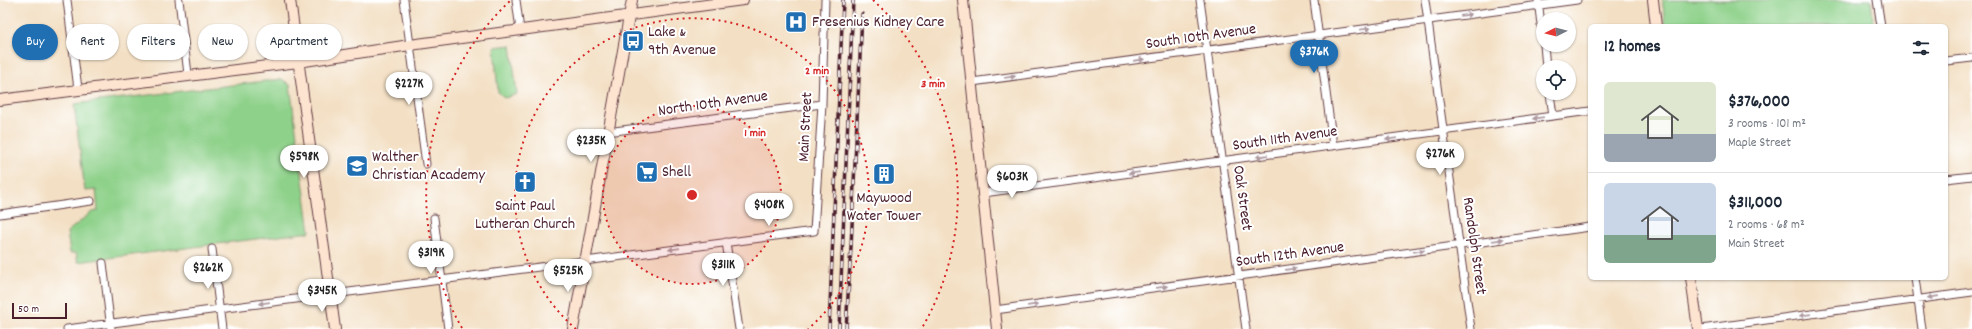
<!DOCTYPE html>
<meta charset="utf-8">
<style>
:root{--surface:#fff;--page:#f6f6f7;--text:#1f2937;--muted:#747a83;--line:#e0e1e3;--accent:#1f6fb2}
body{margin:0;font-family:Dekko,sans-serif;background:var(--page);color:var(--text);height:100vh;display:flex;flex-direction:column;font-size:15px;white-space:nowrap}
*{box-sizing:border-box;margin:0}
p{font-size:13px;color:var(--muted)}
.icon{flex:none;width:22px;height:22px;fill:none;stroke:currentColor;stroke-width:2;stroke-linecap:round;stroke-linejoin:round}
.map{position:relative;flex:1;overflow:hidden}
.side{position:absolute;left:1588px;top:24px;width:360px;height:256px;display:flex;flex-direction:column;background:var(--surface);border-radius:6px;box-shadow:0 1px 3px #0004}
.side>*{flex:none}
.banner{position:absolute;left:12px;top:24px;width:380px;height:36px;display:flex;gap:8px}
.needle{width:26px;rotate:264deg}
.fabs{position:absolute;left:1536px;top:12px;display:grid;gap:8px}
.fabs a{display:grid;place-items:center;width:40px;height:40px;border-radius:50%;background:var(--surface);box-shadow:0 1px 3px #0004;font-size:20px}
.scale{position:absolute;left:12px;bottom:10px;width:55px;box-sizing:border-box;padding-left:4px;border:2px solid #4a1f2b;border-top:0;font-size:11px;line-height:14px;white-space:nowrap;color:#4a1f2b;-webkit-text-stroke:3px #fff;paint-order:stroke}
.price{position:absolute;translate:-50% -34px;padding:0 9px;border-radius:14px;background:#fff;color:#222;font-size:13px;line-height:26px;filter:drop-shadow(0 1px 2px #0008)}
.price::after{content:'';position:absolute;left:50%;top:24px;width:12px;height:9px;margin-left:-6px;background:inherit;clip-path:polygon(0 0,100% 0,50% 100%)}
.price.active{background:var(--accent);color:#fff}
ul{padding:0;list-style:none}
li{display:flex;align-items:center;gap:12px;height:100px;padding:0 16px}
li+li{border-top:1px solid var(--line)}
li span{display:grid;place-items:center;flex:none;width:112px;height:80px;border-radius:6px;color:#555}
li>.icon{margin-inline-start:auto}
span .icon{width:48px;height:48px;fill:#fffc;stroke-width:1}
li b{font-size:17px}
h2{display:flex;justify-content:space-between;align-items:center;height:48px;padding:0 16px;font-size:17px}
.pill{padding:0 14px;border-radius:18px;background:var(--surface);box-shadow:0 1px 3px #0004;font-size:14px;line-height:36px}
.pill.active{background:var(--accent);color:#fff}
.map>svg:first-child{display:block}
</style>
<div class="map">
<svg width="1972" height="329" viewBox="0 0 1972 329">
<rect width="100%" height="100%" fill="#fff"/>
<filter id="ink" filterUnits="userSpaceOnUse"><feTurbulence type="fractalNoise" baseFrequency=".025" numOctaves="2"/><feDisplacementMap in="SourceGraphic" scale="8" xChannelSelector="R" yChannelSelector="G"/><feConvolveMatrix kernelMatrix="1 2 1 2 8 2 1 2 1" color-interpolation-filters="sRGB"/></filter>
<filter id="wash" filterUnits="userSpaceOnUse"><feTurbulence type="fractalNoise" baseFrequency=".012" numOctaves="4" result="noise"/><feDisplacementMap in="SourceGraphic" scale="16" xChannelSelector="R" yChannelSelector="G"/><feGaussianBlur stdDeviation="0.9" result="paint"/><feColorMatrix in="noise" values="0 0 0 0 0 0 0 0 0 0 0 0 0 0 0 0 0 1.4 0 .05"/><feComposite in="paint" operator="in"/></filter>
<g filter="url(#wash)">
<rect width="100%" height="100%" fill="#f3dfc3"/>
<path fill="#8ed18a" stroke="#6c785a" d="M1662 0H1871L1874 26H1666Z
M511 45 517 94 505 98 498 92 494 47Z
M282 79 290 85 310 232 78 262 76 253H70L67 232 92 212 98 211 96 190 85 191 74 104Z"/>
</g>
<g filter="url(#ink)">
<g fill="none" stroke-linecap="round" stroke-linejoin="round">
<g stroke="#633c42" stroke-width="9">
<path id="street" d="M67 0 78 89
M179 0 188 74
M404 0 426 164
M516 0 520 30
M1200 0 1246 329
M1314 0 1333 146
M1425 0 1471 329
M1538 0 1543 41
M1877 0 1881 26
M1544 45 1546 67
M1946 61 1972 58
M972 82 1577 0
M1550 93 1553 116
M607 132 822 104
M1946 179 1972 176
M983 193 1590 111
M0 214 91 201
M434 218 448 329
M726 242 739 329
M212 249 222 329
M103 263 111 329
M1915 278 1922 329
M995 310 1590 227
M67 329 814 231 822 104 825 0
M1701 329 1972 292"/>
</g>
<g stroke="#633c42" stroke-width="12">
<path id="secondary" d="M290 0 335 329
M963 0 997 329
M1653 0 1656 26
M0 100 298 62 410 45 743 0
M1691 278 1698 329
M573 329 632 0"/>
</g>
<use href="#street" stroke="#fff" stroke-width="7"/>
<use href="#secondary" stroke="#fde4d1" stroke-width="10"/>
<g stroke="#4a1f2b" stroke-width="3.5">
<path id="rail" d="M829 329 843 0
M839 329 853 0
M846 329 851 247 862 14"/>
</g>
<use href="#rail" stroke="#fff" stroke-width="2" stroke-dasharray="6" stroke-linecap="butt"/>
</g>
<defs><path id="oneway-solid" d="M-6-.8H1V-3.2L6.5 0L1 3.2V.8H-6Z"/></defs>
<g fill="#ae9aa0">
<use href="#oneway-solid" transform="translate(1466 15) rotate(-8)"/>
<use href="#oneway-solid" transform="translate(1365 29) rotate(-7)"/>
<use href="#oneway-solid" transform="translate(1139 60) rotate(-8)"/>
<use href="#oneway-solid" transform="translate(1010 77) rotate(-8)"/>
<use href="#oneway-solid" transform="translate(1538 118) rotate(172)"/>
<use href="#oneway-solid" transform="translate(1391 139) rotate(172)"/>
<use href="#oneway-solid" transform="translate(1262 156) rotate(172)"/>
<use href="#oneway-solid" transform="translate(1134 173) rotate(172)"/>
<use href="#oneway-solid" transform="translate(1498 240) rotate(-8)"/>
<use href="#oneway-solid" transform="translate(674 249) rotate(172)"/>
<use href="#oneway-solid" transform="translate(1419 251) rotate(-8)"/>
<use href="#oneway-solid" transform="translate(1291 269) rotate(-8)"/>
<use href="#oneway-solid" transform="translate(1162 287) rotate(-8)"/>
<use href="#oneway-solid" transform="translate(1933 297) rotate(172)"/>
<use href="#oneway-solid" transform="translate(264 303) rotate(172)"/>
<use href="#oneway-solid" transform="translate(1033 305) rotate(-8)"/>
<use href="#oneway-solid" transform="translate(1805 315) rotate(172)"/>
</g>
</g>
<circle cx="692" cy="195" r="89" fill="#d62828" fill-opacity=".12"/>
<g fill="none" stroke="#d62828" stroke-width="2" stroke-dasharray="2 4">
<circle cx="692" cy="195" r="89"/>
<path d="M576 329A177 177 0 1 1 808 329"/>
<path d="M462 328A266 266 0 0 1 511 0M873 0A266 266 0 0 1 922 328"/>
</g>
<defs>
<g id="hospital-square" transform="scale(1.15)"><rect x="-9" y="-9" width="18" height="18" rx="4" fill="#1f6fb2" stroke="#fff"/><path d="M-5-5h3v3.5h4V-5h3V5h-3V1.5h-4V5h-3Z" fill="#fff"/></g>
<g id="bus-square" transform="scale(1.15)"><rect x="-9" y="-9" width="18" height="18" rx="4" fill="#1f6fb2" stroke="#fff"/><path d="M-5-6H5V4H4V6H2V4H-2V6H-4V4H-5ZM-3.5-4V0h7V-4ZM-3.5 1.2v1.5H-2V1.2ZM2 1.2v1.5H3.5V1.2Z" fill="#fff"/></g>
<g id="school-square" transform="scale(1.15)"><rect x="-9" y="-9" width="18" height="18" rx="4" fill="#1f6fb2" stroke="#fff"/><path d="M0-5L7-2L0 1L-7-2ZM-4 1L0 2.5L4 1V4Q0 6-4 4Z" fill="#fff"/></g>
<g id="supermarket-square" transform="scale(1.15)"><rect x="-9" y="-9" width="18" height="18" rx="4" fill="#1f6fb2" stroke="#fff"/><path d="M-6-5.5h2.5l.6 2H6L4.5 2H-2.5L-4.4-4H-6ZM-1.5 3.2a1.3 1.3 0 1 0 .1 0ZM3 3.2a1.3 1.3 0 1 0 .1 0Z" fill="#fff"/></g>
<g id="building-square" transform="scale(1.15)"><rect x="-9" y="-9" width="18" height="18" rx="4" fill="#1f6fb2" stroke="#fff"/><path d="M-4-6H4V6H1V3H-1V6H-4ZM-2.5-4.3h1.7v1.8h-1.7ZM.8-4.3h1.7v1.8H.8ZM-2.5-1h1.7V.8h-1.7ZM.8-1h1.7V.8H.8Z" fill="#fff"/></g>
<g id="church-square" transform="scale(1.15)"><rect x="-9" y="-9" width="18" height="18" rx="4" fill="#1f6fb2" stroke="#fff"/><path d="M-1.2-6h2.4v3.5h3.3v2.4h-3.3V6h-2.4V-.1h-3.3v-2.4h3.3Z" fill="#fff"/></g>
</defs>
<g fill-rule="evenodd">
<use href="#hospital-square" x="796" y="22"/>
<use href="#bus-square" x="633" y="41"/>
<use href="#school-square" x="357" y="166"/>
<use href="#supermarket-square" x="647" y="172"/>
<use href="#building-square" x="884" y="174"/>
<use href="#church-square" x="525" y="182"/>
</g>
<g text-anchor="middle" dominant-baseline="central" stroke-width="4" stroke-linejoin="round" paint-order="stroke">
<g font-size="16" fill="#4a1f2b" stroke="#fff" text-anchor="start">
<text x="812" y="22">Fresenius Kidney Care</text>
<text x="648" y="32">Lake &amp;<tspan x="648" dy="18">9th Avenue</tspan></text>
<text x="372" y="157">Walther<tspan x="372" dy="18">Christian Academy</tspan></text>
<text x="662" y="172">Shell</text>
<text x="884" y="198" text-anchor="middle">Maywood<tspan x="884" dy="18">Water Tower</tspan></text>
<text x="525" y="206" text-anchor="middle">Saint Paul<tspan x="525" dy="18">Lutheran Church</tspan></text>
</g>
<g font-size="16" fill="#4a1f2b" stroke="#fff">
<text transform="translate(1201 37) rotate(-8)">South 10th Avenue</text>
<text transform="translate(713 104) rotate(-8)">North 10th Avenue</text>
<text transform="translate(806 127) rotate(-87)">Main Street</text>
<text transform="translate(1285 139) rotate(-8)">South 11th Avenue</text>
<text transform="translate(1242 198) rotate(82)">Oak Street</text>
<text transform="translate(1474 246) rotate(82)">Randolph Street</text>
<text transform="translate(1290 255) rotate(-8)">South 12th Avenue</text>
</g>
</g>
<circle cx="692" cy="195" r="6" fill="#d62828" stroke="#fff" stroke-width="2"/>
<g font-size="12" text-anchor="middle" font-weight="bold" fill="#d62828" stroke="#fff" stroke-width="4" stroke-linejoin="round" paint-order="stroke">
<text x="817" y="74">2 min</text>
<text x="933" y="87">3 min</text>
<text x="755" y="136">1 min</text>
</g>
</svg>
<div class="fabs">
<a><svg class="needle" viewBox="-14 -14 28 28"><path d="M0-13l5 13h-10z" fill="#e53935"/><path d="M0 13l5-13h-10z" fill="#747a83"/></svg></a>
<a><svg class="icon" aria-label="locate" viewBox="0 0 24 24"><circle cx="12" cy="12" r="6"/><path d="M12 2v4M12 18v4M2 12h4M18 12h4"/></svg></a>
</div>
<div class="scale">50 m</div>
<b class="price active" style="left:1314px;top:74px">$376K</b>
<b class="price" style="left:409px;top:106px">$227K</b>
<b class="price" style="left:591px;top:163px">$235K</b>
<b class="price" style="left:1440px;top:176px">$276K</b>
<b class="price" style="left:304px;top:179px">$598K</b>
<b class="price" style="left:1012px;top:199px">$603K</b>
<b class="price" style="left:769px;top:227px">$408K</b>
<b class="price" style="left:431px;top:275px">$319K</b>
<b class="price" style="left:723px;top:287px">$311K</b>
<b class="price" style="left:208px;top:290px">$262K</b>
<b class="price" style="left:568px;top:293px">$525K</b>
<b class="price" style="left:322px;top:313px">$345K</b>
<div class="banner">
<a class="pill active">Buy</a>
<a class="pill">Rent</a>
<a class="pill">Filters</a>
<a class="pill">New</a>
<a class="pill">Apartment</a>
</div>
<section class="side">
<h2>12 homes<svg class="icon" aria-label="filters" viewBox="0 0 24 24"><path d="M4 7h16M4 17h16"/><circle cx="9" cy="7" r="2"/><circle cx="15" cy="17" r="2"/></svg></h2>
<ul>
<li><span style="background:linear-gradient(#dfe7d0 65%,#9aa5b1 0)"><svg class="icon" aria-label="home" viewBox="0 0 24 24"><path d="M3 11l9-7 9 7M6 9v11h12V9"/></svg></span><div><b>$376,000</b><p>3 rooms · 101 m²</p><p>Maple Street</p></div></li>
<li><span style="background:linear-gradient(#c9d6e8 65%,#7fa58c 0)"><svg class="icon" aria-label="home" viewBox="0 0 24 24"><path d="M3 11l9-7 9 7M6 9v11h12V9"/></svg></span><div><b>$311,000</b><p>2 rooms · 68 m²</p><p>Main Street</p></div></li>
</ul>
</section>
</div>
